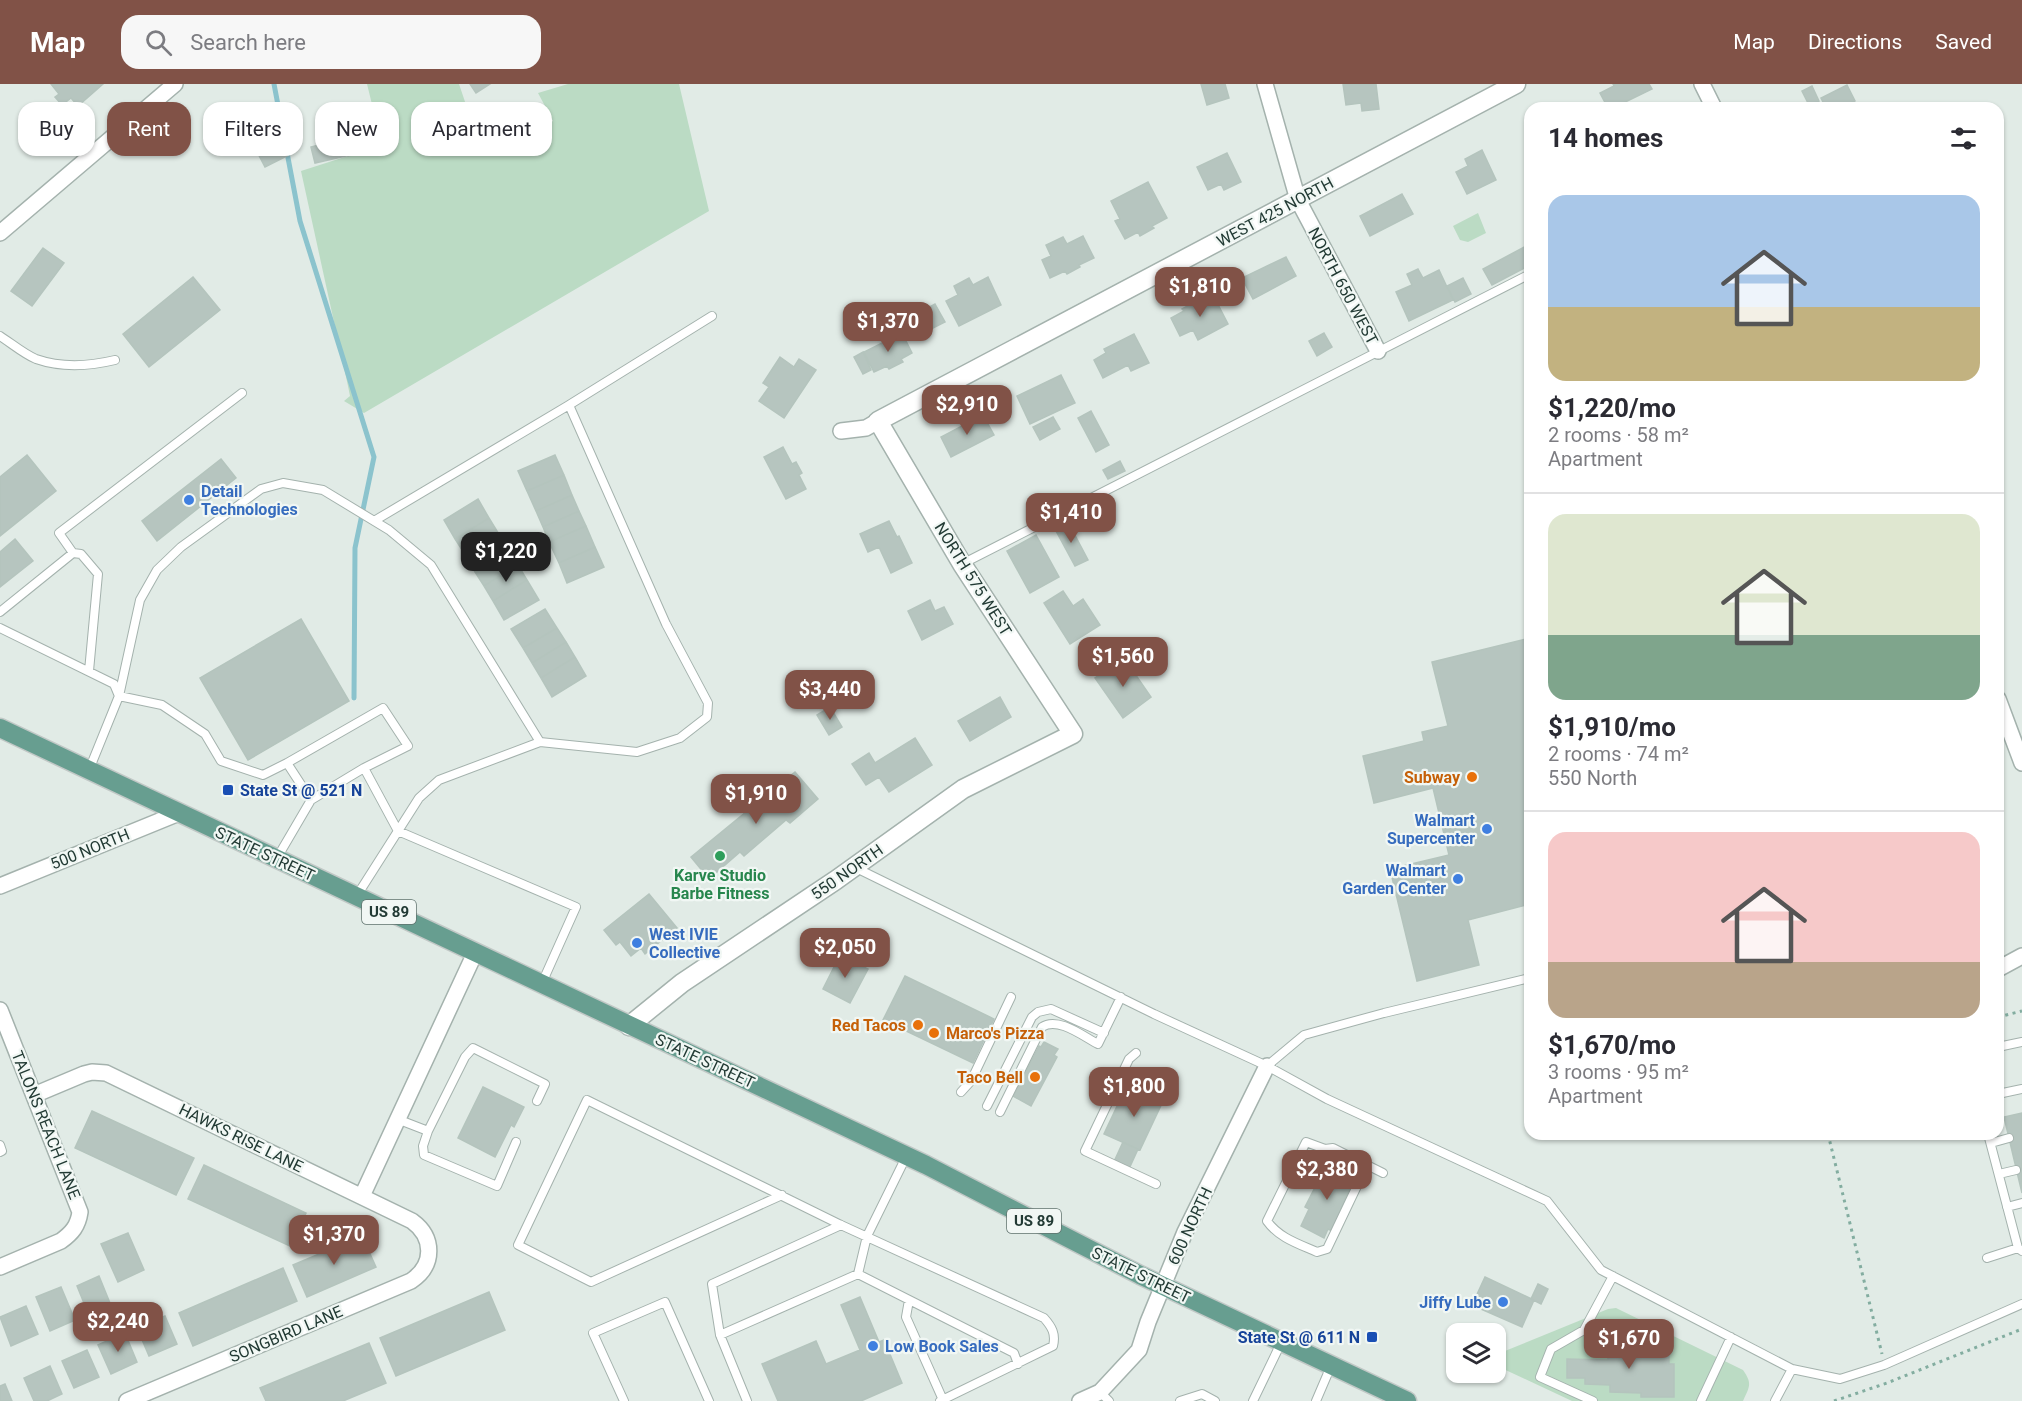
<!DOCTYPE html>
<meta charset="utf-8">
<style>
:root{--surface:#fff;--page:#f7f7f7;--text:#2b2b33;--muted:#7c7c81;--line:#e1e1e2;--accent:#815247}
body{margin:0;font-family:Roboto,sans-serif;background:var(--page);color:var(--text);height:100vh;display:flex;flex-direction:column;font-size:22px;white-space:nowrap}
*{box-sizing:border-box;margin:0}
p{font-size:20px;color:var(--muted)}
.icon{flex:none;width:33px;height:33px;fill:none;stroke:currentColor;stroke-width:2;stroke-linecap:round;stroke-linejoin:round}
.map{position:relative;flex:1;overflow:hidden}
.drawer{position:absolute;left:1524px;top:18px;width:480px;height:1038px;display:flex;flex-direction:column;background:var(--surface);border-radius:18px;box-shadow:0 2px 4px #0004}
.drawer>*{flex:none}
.banner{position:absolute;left:18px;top:18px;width:570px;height:54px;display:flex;gap:12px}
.controls{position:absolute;left:1446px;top:1239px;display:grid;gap:12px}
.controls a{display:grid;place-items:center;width:60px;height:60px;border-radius:12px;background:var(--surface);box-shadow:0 2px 4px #0004;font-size:30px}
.price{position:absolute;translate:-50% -51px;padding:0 14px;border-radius:12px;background:var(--accent);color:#fff;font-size:20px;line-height:39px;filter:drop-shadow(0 2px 3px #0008)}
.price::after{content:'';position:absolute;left:50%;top:36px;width:18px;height:14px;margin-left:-9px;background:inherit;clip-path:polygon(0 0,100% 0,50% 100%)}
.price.on{background:#222;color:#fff}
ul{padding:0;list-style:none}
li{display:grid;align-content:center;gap:12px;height:318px;padding:0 24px}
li+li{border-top:2px solid var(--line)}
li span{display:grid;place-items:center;height:186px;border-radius:18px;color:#555}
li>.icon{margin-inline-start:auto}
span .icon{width:108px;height:108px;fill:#fffc;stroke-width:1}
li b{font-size:26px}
h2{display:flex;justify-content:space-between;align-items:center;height:72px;padding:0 24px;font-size:26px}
.chip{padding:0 21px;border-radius:18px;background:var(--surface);box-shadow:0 2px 4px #0004;font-size:21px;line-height:54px}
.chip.on{background:var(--accent);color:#fff}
header{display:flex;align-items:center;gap:36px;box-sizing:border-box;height:84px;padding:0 30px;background:var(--accent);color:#fff}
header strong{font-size:28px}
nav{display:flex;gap:33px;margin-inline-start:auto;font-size:21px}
.search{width:420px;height:54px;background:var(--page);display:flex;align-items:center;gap:15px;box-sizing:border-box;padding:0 21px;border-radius:18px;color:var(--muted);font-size:22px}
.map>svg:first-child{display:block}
</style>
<header>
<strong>Map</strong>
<div class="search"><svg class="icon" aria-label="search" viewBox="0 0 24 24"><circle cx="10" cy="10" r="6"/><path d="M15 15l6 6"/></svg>Search here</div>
<nav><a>Map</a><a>Directions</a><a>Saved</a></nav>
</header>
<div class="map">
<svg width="2022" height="1317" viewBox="0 0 2022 1317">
<rect width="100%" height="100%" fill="#e1ebe6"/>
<path fill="#bbdbc4" d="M367 0H459L482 68 553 37 538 9 568 0H679L709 127 364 329 344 317 350 312 348 302 301 87 382 61Z
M1478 129 1486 149 1468 158 1460 156 1453 142Z
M1616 1224 1743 1286C1753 1300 1749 1303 1743 1317H1572L1497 1282 1505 1267 1608 1225Z"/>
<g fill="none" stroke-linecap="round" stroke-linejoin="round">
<path stroke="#8bc3cd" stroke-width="5" d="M274 0 300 137 374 373 355 464 354 614"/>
</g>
<path fill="#b6c5bf" stroke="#b4c4bd" stroke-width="1.5" d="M51 0H103L78 22 71 14 62 21 55 13 59 10Z
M470 0H490L476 9Z
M1201 0H1225L1229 14 1207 21Z
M1343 0H1376L1379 25 1362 27 1361 19 1346 21Z
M1613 0H1649L1652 5 1613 24H1608L1600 9 1614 2Z
M1847 1 1855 17 1842 24H1826L1821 14Z
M1812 2 1819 17 1809 21 1802 7Z
M276 50 287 72 265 83 254 62Z
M342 55 346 72 315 79 311 63Z
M368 58 370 65 348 72 345 65Z
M1482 66 1496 96 1467 110 1456 88 1468 82 1465 75Z
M1227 69 1241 98 1224 106 1221 100 1208 106 1197 83Z
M1148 98 1167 134 1152 142 1154 144 1140 152 1138 148 1125 155 1115 137 1120 135 1111 117Z
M1402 110 1413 130 1370 152 1360 132Z
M1083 152 1094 174 1079 181 1080 183 1067 190 1065 187 1050 194 1042 176 1051 172 1046 161 1063 153 1067 160Z
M1530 160V181L1492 201 1483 185Z
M43 164 64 179 32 222 11 207Z
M1286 173 1296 192 1253 215 1242 194Z
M1418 185 1423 194 1439 186 1453 216 1409 237 1396 208 1412 201 1407 190Z
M193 193 220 226 149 283 123 250Z
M988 193 1001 221 959 242 946 217 958 211 954 202 969 194 973 201Z
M1463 194 1471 210 1455 218 1447 202Z
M1212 209 1228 240 1198 256 1193 246 1180 252 1171 234 1184 227 1182 225Z
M935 220 945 238 931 245 922 227Z
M902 249 912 269 901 275 903 278 889 285 887 282 874 288 864 268Z
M1324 249 1332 263 1317 272 1309 257Z
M1134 250 1149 279 1131 287 1128 281 1103 294 1094 276 1106 269 1104 265Z
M863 268 871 286 863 290 854 273Z
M780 273 794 283 799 275 816 286 784 334 759 317 769 303 763 299Z
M1061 291 1075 319 1030 340 1017 312Z
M1091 327 1109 361 1096 368 1078 334Z
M983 331 994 351 951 373 941 353Z
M1053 333 1060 345 1040 356 1033 343Z
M783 363 792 380 796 378 802 389 799 391 806 405 786 415 764 373Z
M27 371 56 407 0 452V393Z
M555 371 564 391 527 407 518 387Z
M221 375 236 394 157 457 142 437Z
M1120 377 1125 387 1108 395 1103 386Z
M564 391 572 411 536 427 527 407Z
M572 411 579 427 543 443 536 427Z
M478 415 489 434 455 455 444 436Z
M579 427 586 442 549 458 543 443Z
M489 434 500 452 466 472 455 455Z
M889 437 897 453 899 452 912 479 891 489 879 463 868 468 860 450Z
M1068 438 1088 476 1075 482 1055 445Z
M586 442 595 463 559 479 549 458Z
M1036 451 1059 493 1030 509 1007 467Z
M500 452 509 467 475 488 466 472Z
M15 455 33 477 0 503V468Z
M595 463 604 483 567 499 559 479Z
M509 467 518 481 484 502 475 488Z
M518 481 527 496 493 517 484 502Z
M527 496 539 516 504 536 493 517Z
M1063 507 1073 522 1083 515 1100 541 1070 560 1044 519Z
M930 516 935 527 944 523 953 540 922 556 908 527Z
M545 525 557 544 523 564 511 545Z
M301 535 349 617 248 676 200 594Z
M557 544 566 558 532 579 523 564Z
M1530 554V820L1468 836 1479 881 1417 897 1390 785 1449 771 1433 704 1374 719 1363 672 1424 657 1422 648 1448 642 1432 578Z
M566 558 575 573 541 594 532 579Z
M575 573 586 592 552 613 541 594Z
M1124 574 1151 613 1123 634 1095 594Z
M1000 613 1011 633 970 657 958 637Z
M830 623 842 643 829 651 817 631Z
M915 654 932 681 889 708 879 693 866 701 852 680 869 669 875 679Z
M795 688 818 715 790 739 786 736 744 772 740 768 709 795 691 773Z
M649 810 677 844 645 870 641 864 631 872 620 858 616 861 604 846Z
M840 871 868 885 850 919 823 905Z
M905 892 994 935 973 979 883 936Z
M1044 958 1058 965 1054 971 1057 973 1031 1022 1013 1012 1039 962 1041 963Z
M1127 1001 1163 1017 1140 1066 1104 1050Z
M483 1003 524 1023 514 1043 511 1041 495 1073 458 1054Z
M92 1027 194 1074 176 1111 75 1064Z
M2022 1029V1109L2004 1033Z
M1123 1058 1138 1065 1128 1087 1113 1080Z
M204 1081 306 1129 290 1162 188 1115Z
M1326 1082 1354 1094 1332 1147 1328 1145 1324 1154 1301 1142 1309 1125 1305 1123Z
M128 1149 144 1186 118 1198 101 1160Z
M362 1152 376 1183 307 1213 293 1181Z
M283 1184 297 1217 193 1262 179 1229Z
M99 1192 110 1219 88 1229 77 1202Z
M1485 1193 1534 1216 1522 1243 1472 1221Z
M1538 1200 1548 1205 1541 1220 1531 1215Z
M61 1203 75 1236 50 1247 36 1213Z
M489 1208 505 1246 396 1292 380 1254Z
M860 1213 879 1258 884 1256 902 1299 861 1317H778L762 1280 816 1257 826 1280 860 1266 841 1221Z
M26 1222 38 1250 11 1262 0 1233Z
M165 1232 177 1260 149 1272 137 1244Z
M125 1249 137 1278 111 1290 98 1261Z
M1608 1255H1627V1260L1669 1261V1280H1674V1313H1641V1309L1610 1308V1301L1585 1300V1294H1567V1275L1608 1276Z
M369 1259 386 1299 343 1317H266L260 1304Z
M87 1266 99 1293 74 1304 62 1277Z
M50 1282 62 1310 47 1317H34L24 1294Z
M5 1300 12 1317H0V1302Z"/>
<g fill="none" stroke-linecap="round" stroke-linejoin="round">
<g stroke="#a4b2ad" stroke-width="10">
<path id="service" d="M0 252C11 259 24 270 36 275 62 284 90 282 115 276
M569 321 712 232
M374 437 569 321 666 540 708 619 707 633 680 654 637 668 540 658
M73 469 59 449 242 309
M962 480 1530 190
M0 528 73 469 81 470 98 490 89 587
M0 544 114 600 119 612 89 686
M287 679 383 624 408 662 364 684 311 716
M364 684 398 747 576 823 542 899
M277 774 311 716 287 679 263 691 221 677 205 650 162 621 119 612 140 516 157 486 181 463 261 405 283 399 323 406 389 446 431 481 540 658 439 696 419 714 356 813
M854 783 1154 930 1267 982 1327 1015 1547 1117 1601 1186 1792 1285 1840 1295 1884 1281 2022 1220
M1998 963 2022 958
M1136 969 1129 975 1085 1067 1156 1100
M1267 982 1304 951 1384 929 1530 894
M961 1008 971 997 1011 913
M1998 1010 2022 1005
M987 1022 1032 933 1038 928 1051 925 1104 949
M1000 1028 1042 943C1058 932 1084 953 1098 960L1121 913
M397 1035 428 1047 423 1062 424 1071 497 1102 516 1058
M428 1047 465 973 473 964 545 1000 537 1017
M1988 1050 2018 1164 2022 1167
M1991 1059 2009 1054
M0 1061 2 1067 0 1068
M1367 1081 1327 1165 1317 1168C1299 1160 1279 1154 1267 1137L1306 1058 1325 1065 1333 1064 1383 1089
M1999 1090 2016 1086
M782 1111 591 1198 518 1161 587 1016 841 1141 1044 1234C1052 1243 1056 1250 1053 1262L940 1317
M2007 1123 2022 1119
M1987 1174 2018 1164
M858 1190 1014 1269 1018 1280
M909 1216 906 1233 943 1316
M720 1251 712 1200 841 1141
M1100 1308 1109 1317
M624 1317 593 1249 665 1218 709 1317
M747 1317 720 1251 858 1190 867 1152 906 1073
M1180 1317 1202 1310 1215 1317
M1253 1317 1281 1259
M1316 1317 1331 1282
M1593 1317 1540 1293 1551 1265 1584 1246 1613 1192
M1701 1317 1731 1253
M1775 1317 1792 1285"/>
</g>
<g stroke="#a4b2ad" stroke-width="18">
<path id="minor" d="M1265 0 1298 116 1378 267
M1702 0 1714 24
M0 149 175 0
M841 347 866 344 878 337
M1998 615 2022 679
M0 802 179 729
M1998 885 2022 872
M0 926 80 1128C78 1142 72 1149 61 1157L0 1183
M34 1011 84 990 92 988 106 989 412 1137C434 1153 435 1181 411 1197L127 1317
M362 1112 475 869
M1080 1317 1100 1308 1139 1266 1148 1238 1185 1148 1267 982"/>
</g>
<g stroke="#a4b2ad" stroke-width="21">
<path id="tertiary" d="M629 942 682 899 836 796 963 705 1073 650 962 480 878 337 1516 0"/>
</g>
<g stroke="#c1c8c6" stroke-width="21">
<path id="primary" d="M0 644 926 1081 1140 1191 1407 1317"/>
</g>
<path stroke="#83ada0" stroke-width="3" stroke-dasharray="3 4.5" stroke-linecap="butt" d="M1998 933 2022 927
M1828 1050 1882 1270
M1834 1317 1887 1299 2022 1245"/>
<use href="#service" stroke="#fff" stroke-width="8"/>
<use href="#minor" stroke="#fff" stroke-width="15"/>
<use href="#tertiary" stroke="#fff" stroke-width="18"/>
<use href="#primary" stroke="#679e90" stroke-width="18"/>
</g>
<g fill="#3f7fe0" stroke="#f1f7f4" stroke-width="2">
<circle cx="189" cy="416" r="6"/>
<circle cx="1487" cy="745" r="6"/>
<circle cx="1458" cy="795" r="6"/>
<circle cx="637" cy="859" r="6"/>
<circle cx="1503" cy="1218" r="6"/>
<circle cx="873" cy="1262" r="6"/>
</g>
<g fill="#e8710a" stroke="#f1f7f4" stroke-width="2">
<circle cx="1472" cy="693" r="6"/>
<circle cx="918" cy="941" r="6"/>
<circle cx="934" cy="949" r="6"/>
<circle cx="1035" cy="993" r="6"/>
</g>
<g fill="#1a4fb4" stroke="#f1f7f4" stroke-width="2">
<rect x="222" y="700" width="12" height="12" rx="3"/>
<rect x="1366" y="1247" width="12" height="12" rx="3"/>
</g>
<circle fill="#2e9e5b" stroke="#f1f7f4" stroke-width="2" cx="720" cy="772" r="6"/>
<g text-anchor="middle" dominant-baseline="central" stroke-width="4.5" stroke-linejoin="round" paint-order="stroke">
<g fill="#f1f7f4" stroke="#60736e" stroke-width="1.5">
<rect x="362" y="816" width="54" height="24" rx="4.5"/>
<rect x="1007" y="1125" width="54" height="24" rx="4.5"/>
</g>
<g font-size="15" font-weight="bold" fill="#223a34">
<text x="389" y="828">US 89</text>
<text x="1034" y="1137">US 89</text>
</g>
<g font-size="16" fill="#223a34" stroke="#f1f7f4">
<text transform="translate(1275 128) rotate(-28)">WEST 425 NORTH</text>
<text transform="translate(1343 202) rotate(62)">NORTH 650 WEST</text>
<text transform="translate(973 495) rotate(58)">NORTH 575 WEST</text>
<text transform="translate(90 765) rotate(-22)">500 NORTH</text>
<text transform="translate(265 770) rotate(25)">STATE STREET</text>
<text transform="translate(847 788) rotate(-35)">550 NORTH</text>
<text transform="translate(705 977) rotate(25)">STATE STREET</text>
<text transform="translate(46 1041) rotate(68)">TALONS REACH LANE</text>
<text transform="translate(241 1054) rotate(26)">HAWKS RISE LANE</text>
<text transform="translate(1190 1142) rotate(-65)">600 NORTH</text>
<text transform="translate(1141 1191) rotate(26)">STATE STREET</text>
<text transform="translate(286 1250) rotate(-23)">SONGBIRD LANE</text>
</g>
<g font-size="16" font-weight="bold" fill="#366cbe" stroke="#f1f7f4" text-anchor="start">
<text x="201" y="407">Detail<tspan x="201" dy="18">Technologies</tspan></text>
<text x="1475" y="736" text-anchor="end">Walmart<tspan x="1475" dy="18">Supercenter</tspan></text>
<text x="1446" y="786" text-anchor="end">Walmart<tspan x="1446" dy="18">Garden Center</tspan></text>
<text x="649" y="850">West IVIE<tspan x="649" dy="18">Collective</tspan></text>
<text x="1491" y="1218" text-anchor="end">Jiffy Lube</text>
<text x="885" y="1262">Low Book Sales</text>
</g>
<g font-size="16" font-weight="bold" fill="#c56008" stroke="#f1f7f4" text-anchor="end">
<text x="1460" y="693">Subway</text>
<text x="906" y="941">Red Tacos</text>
<text x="946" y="949" text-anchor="start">Marco's Pizza</text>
<text x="1023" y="993">Taco Bell</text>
</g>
<g font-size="16" font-weight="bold" fill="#164399" stroke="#f1f7f4" text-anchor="start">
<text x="240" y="706">State St @ 521 N</text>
<text x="1360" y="1253" text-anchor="end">State St @ 611 N</text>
</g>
<g font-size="16" font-weight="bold" fill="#27864d" stroke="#f1f7f4">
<text x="720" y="791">Karve Studio<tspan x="720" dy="18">Barbe Fitness</tspan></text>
</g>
</g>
</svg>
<div class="controls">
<a><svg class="icon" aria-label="layers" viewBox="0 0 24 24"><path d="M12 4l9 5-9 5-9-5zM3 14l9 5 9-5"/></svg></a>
</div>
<b class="price" style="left:1200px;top:234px">$1,810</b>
<b class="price" style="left:888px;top:269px">$1,370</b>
<b class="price" style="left:967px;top:352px">$2,910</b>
<b class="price" style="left:1071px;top:460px">$1,410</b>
<b class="price on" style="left:506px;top:499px">$1,220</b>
<b class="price" style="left:1123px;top:604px">$1,560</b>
<b class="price" style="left:830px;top:637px">$3,440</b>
<b class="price" style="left:756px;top:741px">$1,910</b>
<b class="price" style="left:845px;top:895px">$2,050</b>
<b class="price" style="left:1134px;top:1034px">$1,800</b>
<b class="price" style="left:1327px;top:1117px">$2,380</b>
<b class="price" style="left:334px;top:1182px">$1,370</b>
<b class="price" style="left:118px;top:1269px">$2,240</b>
<b class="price" style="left:1629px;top:1286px">$1,670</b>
<div class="banner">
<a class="chip">Buy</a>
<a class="chip on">Rent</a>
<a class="chip">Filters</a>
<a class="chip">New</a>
<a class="chip">Apartment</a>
</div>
<section class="drawer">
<h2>14 homes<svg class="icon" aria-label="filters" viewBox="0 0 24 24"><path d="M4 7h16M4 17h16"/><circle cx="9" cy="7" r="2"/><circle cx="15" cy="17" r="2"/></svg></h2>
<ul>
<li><span style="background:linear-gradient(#a9c7e8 60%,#c2b280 0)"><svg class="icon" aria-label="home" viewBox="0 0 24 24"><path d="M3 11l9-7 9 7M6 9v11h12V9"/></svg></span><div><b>$1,220/mo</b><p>2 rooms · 58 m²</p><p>Apartment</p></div></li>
<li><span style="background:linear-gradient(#dfe7d0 65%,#7fa58c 0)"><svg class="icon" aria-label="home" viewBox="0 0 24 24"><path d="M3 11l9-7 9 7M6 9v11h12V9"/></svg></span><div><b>$1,910/mo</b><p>2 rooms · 74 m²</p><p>550 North</p></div></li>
<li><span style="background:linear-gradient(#f6c9c9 70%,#b9a48a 0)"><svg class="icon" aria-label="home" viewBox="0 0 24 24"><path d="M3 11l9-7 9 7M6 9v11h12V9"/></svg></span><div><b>$1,670/mo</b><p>3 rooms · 95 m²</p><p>Apartment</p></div></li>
</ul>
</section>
</div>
